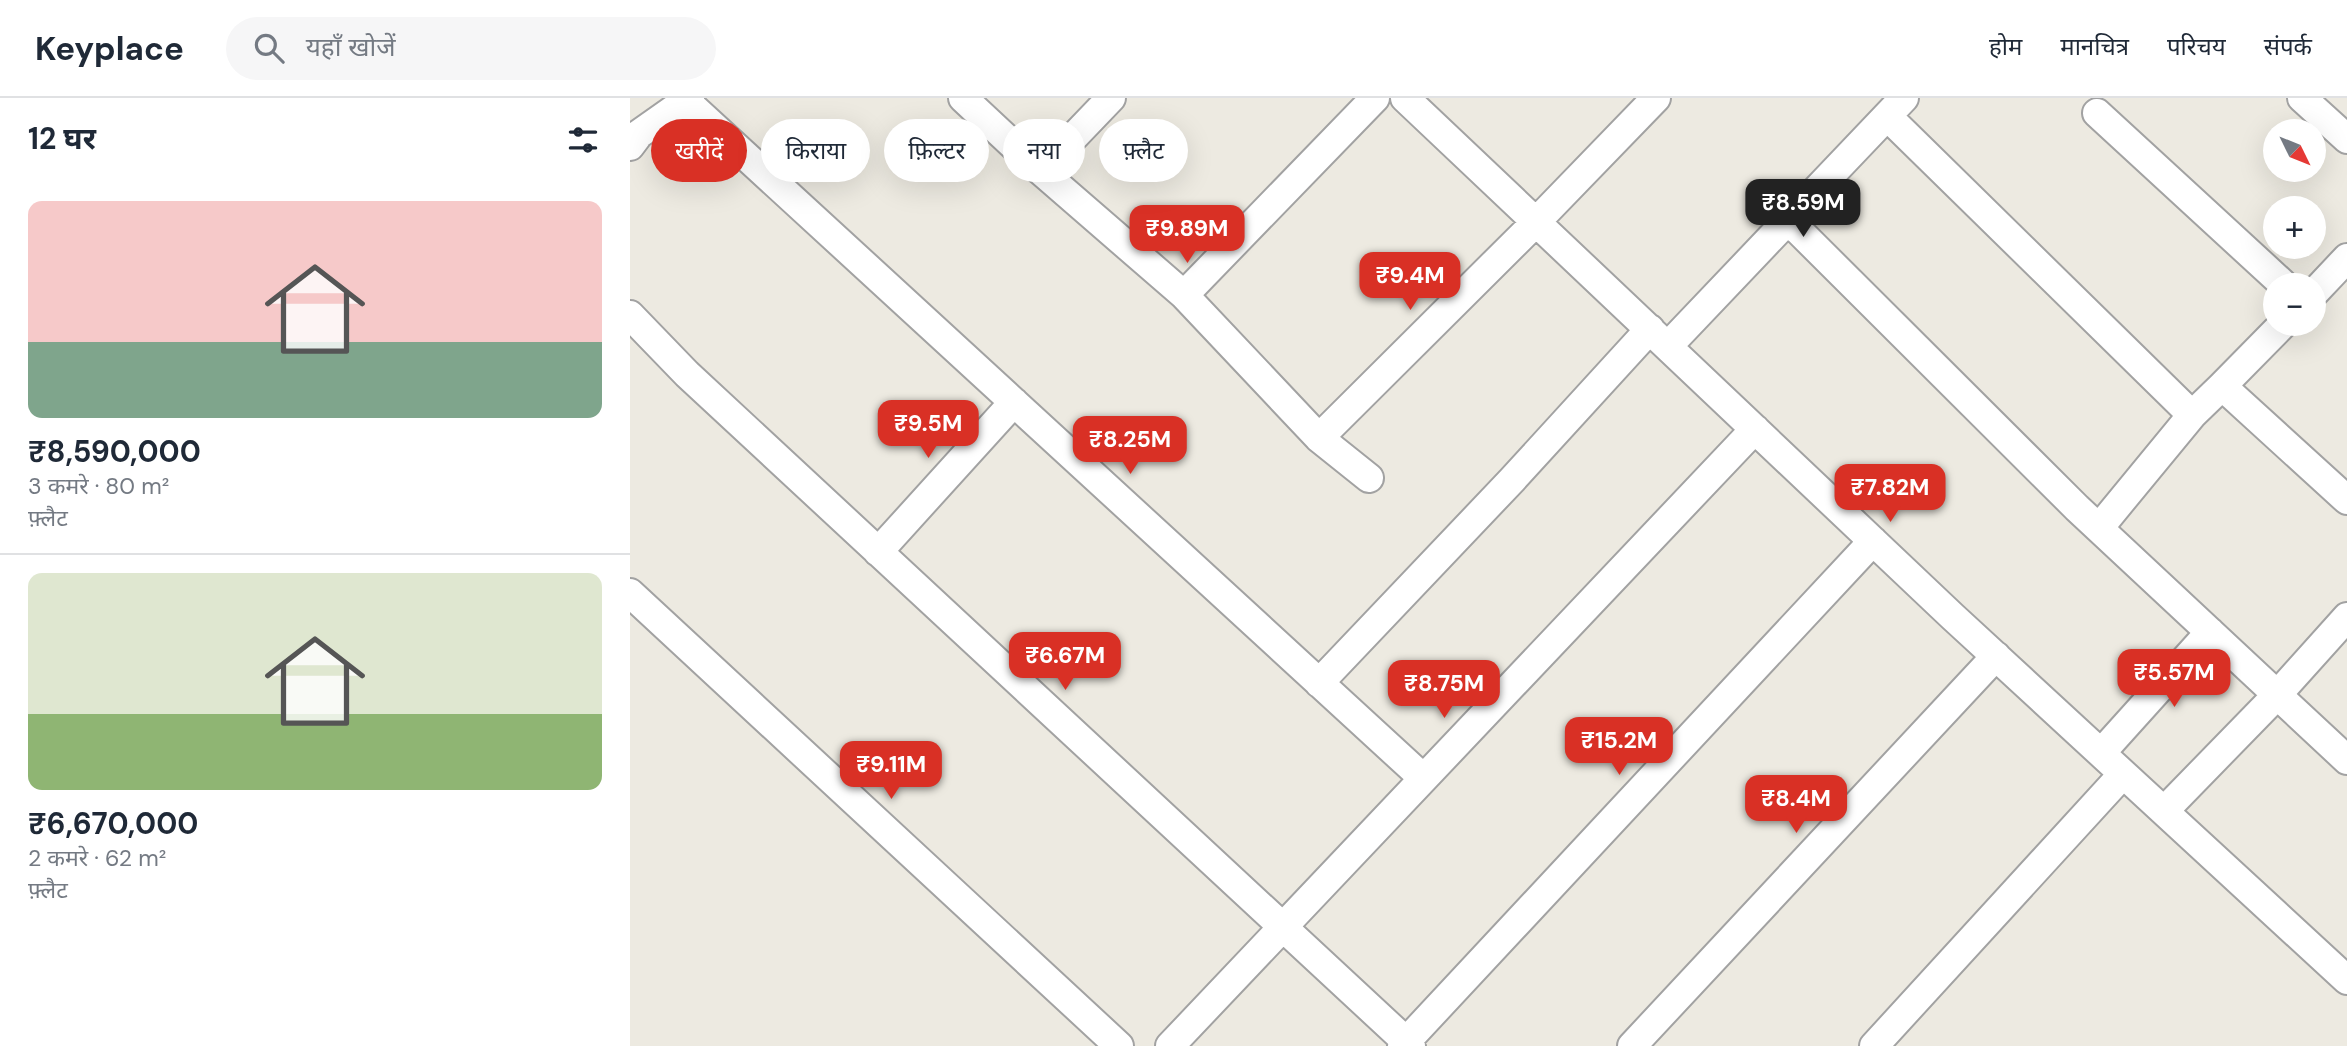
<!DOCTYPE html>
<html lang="hi">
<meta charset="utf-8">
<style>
:root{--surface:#fff;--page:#f6f6f7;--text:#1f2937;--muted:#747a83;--line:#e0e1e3;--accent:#d93025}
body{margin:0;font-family:"DM Sans","Noto Sans Devanagari",sans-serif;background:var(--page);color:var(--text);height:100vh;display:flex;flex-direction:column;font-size:26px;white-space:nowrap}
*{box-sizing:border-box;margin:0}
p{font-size:23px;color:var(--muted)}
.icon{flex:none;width:38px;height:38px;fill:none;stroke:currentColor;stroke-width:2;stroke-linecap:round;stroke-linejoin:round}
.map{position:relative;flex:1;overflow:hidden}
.drawer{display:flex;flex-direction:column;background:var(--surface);width:630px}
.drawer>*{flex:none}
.top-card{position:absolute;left:21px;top:21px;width:665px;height:63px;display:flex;gap:14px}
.needle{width:46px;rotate:133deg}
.tools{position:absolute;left:1633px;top:21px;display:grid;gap:14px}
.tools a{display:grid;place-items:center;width:63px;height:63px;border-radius:50%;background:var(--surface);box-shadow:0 7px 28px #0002;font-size:35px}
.price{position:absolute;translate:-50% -60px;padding:0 16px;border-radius:14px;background:var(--accent);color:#fff;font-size:23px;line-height:46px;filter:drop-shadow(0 2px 4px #0008)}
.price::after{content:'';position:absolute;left:50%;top:42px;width:21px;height:16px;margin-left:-10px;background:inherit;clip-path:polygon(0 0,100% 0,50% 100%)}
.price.selected{background:#222;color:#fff}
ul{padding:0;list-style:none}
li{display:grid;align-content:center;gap:14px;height:371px;padding:0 28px}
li+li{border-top:2px solid var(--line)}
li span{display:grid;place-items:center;height:217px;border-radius:14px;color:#555}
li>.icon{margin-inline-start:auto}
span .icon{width:126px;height:126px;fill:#fffc;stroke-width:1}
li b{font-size:30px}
h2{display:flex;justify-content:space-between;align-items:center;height:84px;padding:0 28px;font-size:30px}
.tag{padding:0 24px;border-radius:32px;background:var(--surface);box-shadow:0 7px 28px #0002;font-size:24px;line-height:63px}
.tag.selected{background:var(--accent);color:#fff}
header{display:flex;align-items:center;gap:42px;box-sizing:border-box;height:98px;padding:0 35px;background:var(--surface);border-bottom:2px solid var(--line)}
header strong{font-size:33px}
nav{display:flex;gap:38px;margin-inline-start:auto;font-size:24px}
.search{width:490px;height:63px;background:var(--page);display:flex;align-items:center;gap:18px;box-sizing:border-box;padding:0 24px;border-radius:38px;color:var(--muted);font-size:26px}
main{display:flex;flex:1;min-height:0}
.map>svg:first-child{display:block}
</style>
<header>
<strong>Keyplace</strong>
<div class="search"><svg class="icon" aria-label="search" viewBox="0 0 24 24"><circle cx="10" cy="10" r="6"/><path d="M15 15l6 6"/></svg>यहाँ खोजें</div>
<nav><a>होम</a><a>मानचित्र</a><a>परिचय</a><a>संपर्क</a></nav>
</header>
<main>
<section class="drawer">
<h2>12 घर<svg class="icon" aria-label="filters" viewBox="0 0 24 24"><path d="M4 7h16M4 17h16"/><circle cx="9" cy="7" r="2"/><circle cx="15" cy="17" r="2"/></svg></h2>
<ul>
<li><span style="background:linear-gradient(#f6c9c9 65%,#7fa58c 0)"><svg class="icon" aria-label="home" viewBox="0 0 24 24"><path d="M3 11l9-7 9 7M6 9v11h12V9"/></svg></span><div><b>₹8,590,000</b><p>3 कमरे · 80 m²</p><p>फ़्लैट</p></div></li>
<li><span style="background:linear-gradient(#dfe7d0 65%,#8fb573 0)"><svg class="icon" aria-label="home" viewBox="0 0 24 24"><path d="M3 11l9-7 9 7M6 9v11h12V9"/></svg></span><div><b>₹6,670,000</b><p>2 कमरे · 62 m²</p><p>फ़्लैट</p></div></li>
</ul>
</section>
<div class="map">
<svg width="1717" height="948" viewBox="0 0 1717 948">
<rect width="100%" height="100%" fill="#edeae1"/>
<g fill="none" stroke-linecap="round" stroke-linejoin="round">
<g stroke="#a2a2a2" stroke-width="32">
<path id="minor" d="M333 0 411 73 554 197 689 340 739 380
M775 0 1322 518 1717 882
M1672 0 1717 41
M57 4 793 680
M1467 15 1654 187
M1257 18 1562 317 1592 288
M0 48 9 36 60 0
M411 73 481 0
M1158 122 1447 410 1717 662
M1684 195 1717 160
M554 197 745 0
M0 217 57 276 781 948
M1653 226 1592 288 1717 402
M1038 248 1274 0
M689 340 906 124 1026 0
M1469 430 1562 317
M248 454 384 304
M0 495 489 948
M689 585 882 382 1020 231
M1471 655 1580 534
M1534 713 1647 597 1717 519
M540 948 1125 331
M772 948 1243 443
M1002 948 1366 558
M1244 948 1493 676"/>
</g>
<use href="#minor" stroke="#fff" stroke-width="28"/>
</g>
</svg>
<div class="tools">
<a><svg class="needle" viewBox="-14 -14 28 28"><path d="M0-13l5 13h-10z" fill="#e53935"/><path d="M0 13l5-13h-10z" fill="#747a83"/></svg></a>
<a>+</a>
<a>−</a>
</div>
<b class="price selected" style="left:1173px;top:141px">₹8.59M</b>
<b class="price" style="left:557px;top:167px">₹9.89M</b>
<b class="price" style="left:780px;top:214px">₹9.4M</b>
<b class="price" style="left:298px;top:362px">₹9.5M</b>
<b class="price" style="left:500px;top:378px">₹8.25M</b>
<b class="price" style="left:1260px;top:426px">₹7.82M</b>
<b class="price" style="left:435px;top:594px">₹6.67M</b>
<b class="price" style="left:1544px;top:611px">₹5.57M</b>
<b class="price" style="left:814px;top:622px">₹8.75M</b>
<b class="price" style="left:989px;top:679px">₹15.2M</b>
<b class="price" style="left:261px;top:703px">₹9.11M</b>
<b class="price" style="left:1166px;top:737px">₹8.4M</b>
<div class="top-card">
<a class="tag selected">खरीदें</a>
<a class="tag">किराया</a>
<a class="tag">फ़िल्टर</a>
<a class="tag">नया</a>
<a class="tag">फ़्लैट</a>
</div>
</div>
</main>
